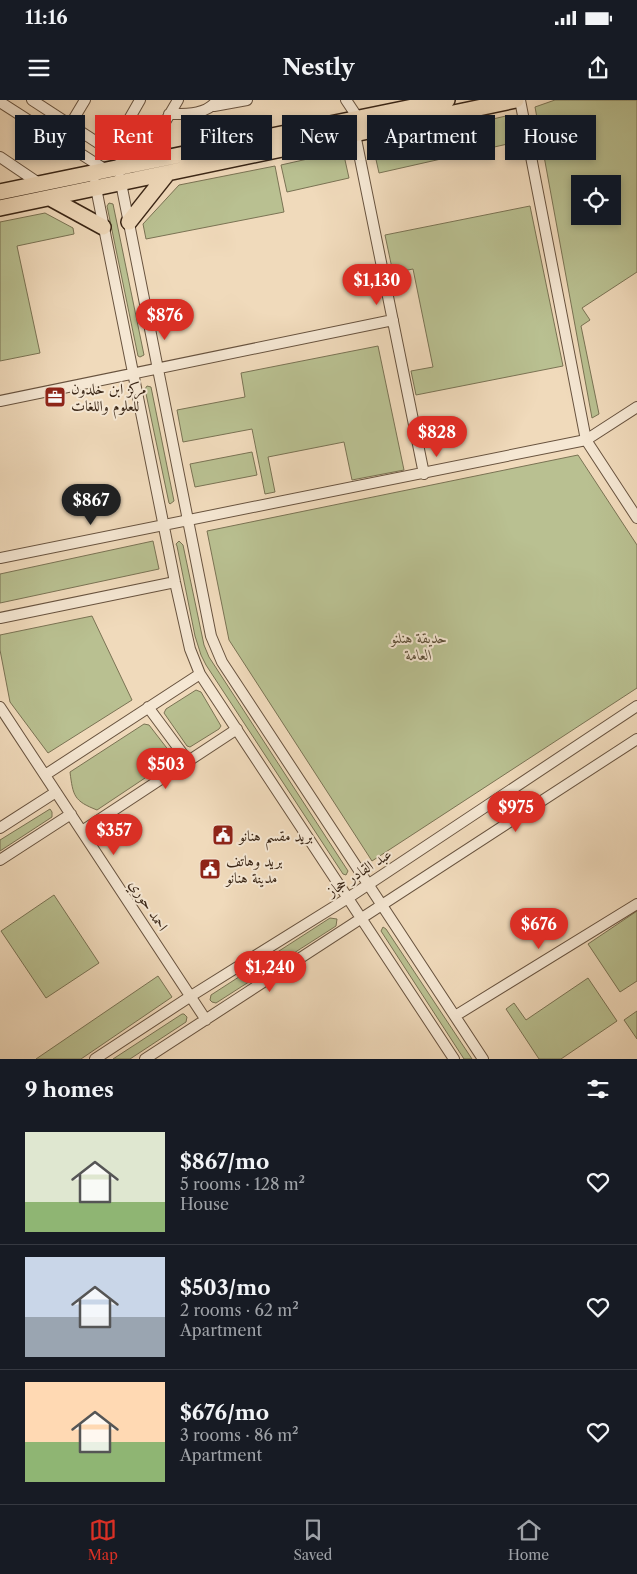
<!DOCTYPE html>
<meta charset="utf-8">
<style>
:root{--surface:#171b24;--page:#20242c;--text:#f1f3f6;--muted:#9ea1a6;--line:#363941;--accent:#d93025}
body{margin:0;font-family:"Libre Caslon Text",Amiri,serif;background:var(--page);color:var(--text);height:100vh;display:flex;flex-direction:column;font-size:19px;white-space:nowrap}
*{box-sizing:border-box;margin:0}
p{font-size:16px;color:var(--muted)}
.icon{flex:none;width:28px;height:28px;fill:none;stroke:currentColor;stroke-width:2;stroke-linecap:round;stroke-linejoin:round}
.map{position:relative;height:959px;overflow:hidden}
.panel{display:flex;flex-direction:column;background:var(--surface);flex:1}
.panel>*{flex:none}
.hud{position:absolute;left:15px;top:15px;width:608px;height:45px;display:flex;gap:10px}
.tools{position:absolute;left:571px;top:75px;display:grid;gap:10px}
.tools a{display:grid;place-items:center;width:50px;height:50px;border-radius:0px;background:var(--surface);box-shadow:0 2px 8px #0003;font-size:25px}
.price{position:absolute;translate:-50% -42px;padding:0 11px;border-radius:18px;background:var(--accent);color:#fff;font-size:16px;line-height:32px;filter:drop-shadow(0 1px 2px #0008)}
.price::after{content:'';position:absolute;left:50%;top:30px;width:15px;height:11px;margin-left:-8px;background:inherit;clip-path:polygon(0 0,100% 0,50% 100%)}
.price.active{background:#222;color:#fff}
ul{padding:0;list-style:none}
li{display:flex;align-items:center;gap:15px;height:125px;padding:0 25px}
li+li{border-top:1px solid var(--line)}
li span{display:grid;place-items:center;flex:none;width:140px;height:100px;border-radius:0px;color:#555}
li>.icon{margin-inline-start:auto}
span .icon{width:60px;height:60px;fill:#fffc;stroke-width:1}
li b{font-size:21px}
h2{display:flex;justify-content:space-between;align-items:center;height:60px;padding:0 25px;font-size:21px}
.pill{padding:0 18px;border-radius:0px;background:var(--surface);box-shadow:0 2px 8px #0003;font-size:18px;line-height:45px}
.pill.active{background:var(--accent);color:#fff}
.status{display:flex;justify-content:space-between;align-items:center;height:35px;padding:0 25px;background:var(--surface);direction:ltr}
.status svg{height:14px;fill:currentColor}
header{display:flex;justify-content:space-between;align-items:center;height:65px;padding:0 25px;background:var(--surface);font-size:22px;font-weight:800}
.menu{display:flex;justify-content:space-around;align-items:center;height:70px;border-top:1px solid var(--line);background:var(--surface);font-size:14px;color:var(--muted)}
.menu a{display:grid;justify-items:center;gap:2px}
.menu .active{color:var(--accent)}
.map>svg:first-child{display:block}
</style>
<div class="status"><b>11:16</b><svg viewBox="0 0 49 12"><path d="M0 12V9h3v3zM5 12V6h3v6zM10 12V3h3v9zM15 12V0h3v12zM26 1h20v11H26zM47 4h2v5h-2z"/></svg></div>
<header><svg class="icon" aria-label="menu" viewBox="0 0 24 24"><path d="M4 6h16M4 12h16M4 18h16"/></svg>Nestly<svg class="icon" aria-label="share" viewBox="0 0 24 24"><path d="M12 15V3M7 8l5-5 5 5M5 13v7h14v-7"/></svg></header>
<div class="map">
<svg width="637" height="959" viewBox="0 0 637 959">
<rect width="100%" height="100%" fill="#f0dabb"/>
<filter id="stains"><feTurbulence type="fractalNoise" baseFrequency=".004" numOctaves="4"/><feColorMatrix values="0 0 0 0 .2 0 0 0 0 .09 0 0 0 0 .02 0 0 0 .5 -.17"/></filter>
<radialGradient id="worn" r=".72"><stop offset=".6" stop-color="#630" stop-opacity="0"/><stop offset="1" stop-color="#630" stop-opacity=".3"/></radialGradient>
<path fill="#b9c091" stroke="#7a7354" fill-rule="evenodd" d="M555 0H637V172L582 208 590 220 581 226 599 314 592 318 535 7ZM580 84H612V116H580Z
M506 16 512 43 379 73 373 46Z
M343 51 349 78 287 92 281 65Z
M275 66 284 112 146 139 143 124 179 85Z
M109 103 113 104 144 255 140 257 138 256 107 106Z
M530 106 563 266 416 295 411 271 433 267 413 169 393 173 385 135Z
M45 113 73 128 74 134 17 146 40 253 0 261V122Z
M378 246 404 370 352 380 344 342 268 357 275 392 265 394 252 329 183 342 177 310 245 297 241 273Z
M147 286 151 287 174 401 170 404 169 403 145 289Z
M252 352 257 375 195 387 190 364Z
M578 355 637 445V588L372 761 229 540 207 431Z
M153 441 159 469 0 503V474Z
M179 441 183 445 204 545 209 557 348 771 346 775 343 774 206 565 201 555 195 536 177 446 176 444Z
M92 516 132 600 48 653 10 602 0 550V535Z
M196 590 201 592 221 626 219 629 190 647 187 646 164 613 166 609Z
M144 624 149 625 173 656 172 660 97 710C74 701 73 696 70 672Z
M50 709 52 712V717L0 751V740Z
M54 795 99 863 46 898 1 831Z
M637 811V881L620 892 588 844Z
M330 818 337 819 336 826 216 903 212 902 210 900 211 895Z
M383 827 386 829 472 959H464L381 831Z
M158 876 172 897 81 959H36Z
M588 878 617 921 561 959H539L506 909 514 903 526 920Z
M637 911V939L624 920Z
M182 914H184L187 917 186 922 130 959H113Z"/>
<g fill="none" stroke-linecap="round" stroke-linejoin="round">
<g stroke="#68533f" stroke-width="12">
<path id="street" d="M32 0 132 65
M346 0 358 18
M520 0 586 340 637 307
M0 2 106 70
M214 6 247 0
M169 14C186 14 207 15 217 0
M70 25 85 0
M355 34 424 374
M111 51 140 0
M0 57 40 84
M141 63 178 0
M120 78 211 536 222 562 483 959
M95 83 175 482 190 549 200 574 454 959
M0 301 393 220
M0 458 586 340 637 418
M0 518 175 482
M0 607 206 920
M148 607 188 661
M45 675 200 574
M0 728 56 692
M82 731 237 629
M0 760 71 714
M455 916 637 804
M95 959 191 896 348 798 637 606
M145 959 637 639"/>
</g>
<g stroke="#3a2616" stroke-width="18">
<path id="primary" d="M0 92 447 0
M50 98 103 127
M0 108 516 0
M129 122 167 74"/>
</g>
<use href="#street" stroke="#f5e7d3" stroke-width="10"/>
<use href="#primary" stroke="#f0dabb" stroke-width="15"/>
</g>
<defs>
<g id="office-square" transform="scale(1.125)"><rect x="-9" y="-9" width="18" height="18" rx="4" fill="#8f2418" stroke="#f5e7d3"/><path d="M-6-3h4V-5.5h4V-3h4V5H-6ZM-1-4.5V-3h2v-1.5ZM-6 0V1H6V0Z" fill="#fff"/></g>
<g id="civic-square" transform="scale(1.125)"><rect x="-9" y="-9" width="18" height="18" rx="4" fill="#8f2418" stroke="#f5e7d3"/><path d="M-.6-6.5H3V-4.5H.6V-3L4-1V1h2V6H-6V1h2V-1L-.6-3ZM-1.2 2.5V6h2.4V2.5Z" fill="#fff"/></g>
</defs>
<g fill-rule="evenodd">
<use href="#office-square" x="55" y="297"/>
<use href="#civic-square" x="223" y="735"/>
<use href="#civic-square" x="210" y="769"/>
</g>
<g text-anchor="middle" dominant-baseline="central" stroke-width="4" stroke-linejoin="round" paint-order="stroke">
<g font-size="15" fill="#3a2616" stroke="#f5e7d3" text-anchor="start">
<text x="71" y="288">مركز ابن خلدون<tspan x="71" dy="17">للعلوم واللغات</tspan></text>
<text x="239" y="735">بريد مقسم هنانو</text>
<text x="226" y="760">بريد وهاتف<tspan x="226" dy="17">مدينة هنانو</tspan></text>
</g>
<g font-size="15" font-style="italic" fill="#5a4c35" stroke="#f5e7d3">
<text x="419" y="537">حديقة هنلنو<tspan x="419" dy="17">العامة</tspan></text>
</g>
<g font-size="15" fill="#3a2616" stroke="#f5e7d3">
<text transform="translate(359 772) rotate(-33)">عبد القادر حجاز</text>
<text transform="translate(149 805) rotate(57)">احمد حوري</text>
</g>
</g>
<rect width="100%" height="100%" filter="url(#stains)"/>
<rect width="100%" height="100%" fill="url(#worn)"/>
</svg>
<div class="tools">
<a><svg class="icon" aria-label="locate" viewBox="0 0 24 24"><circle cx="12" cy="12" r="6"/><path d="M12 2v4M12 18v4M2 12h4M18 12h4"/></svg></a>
</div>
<b class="price" style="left:377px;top:206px">$1,130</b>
<b class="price" style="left:165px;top:241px">$876</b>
<b class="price" style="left:437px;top:358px">$828</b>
<b class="price active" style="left:91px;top:426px">$867</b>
<b class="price" style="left:166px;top:690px">$503</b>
<b class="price" style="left:516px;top:733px">$975</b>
<b class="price" style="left:114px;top:756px">$357</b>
<b class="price" style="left:539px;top:850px">$676</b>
<b class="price" style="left:270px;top:893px">$1,240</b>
<div class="hud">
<a class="pill">Buy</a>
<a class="pill active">Rent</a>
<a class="pill">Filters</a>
<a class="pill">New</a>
<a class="pill">Apartment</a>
<a class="pill">House</a>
</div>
</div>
<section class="panel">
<h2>9 homes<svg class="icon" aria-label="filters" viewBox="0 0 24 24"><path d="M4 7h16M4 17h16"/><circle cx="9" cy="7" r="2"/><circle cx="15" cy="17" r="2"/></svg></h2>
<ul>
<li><span style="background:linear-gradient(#dfe7d0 70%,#8fb573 0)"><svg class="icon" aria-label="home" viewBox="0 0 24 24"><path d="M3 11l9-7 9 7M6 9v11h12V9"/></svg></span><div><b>$867/mo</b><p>5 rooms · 128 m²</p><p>House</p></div><svg class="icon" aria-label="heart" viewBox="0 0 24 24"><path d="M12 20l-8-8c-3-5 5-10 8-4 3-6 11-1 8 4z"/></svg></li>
<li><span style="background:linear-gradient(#c9d6e8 60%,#9aa5b1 0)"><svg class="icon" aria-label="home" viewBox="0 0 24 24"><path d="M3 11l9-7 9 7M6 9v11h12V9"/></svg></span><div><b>$503/mo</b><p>2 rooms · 62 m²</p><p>Apartment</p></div><svg class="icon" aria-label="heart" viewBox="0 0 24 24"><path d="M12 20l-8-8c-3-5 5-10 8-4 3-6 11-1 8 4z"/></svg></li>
<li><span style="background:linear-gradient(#ffd9b3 60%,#8fb573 0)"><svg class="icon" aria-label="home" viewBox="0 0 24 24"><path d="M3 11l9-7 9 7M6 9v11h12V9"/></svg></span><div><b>$676/mo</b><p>3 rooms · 86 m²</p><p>Apartment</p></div><svg class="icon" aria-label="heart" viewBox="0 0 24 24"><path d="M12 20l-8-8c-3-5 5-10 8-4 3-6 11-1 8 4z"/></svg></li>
</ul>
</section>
<nav class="menu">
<a class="active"><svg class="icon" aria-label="map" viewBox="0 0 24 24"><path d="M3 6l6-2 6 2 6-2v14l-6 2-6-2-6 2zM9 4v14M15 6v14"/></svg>Map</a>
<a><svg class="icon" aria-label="saved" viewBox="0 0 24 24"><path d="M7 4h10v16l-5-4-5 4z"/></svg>Saved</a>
<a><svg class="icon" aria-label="home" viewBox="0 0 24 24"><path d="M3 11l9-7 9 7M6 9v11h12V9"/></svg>Home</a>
</nav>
